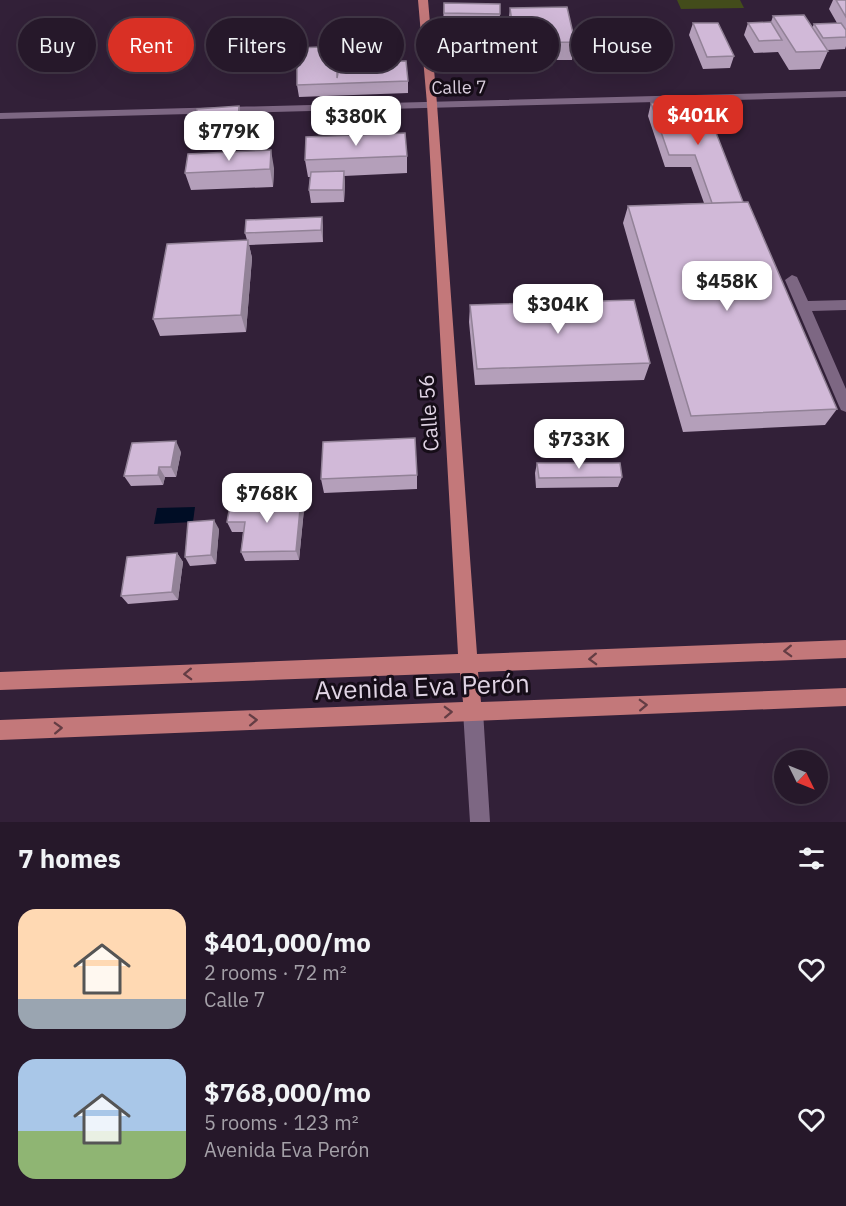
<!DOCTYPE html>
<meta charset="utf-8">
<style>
:root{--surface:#26182a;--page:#322536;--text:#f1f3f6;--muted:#a4a0a8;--line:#423747;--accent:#d93025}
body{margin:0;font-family:"IBM Plex Sans",sans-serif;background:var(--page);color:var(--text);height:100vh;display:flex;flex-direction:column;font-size:22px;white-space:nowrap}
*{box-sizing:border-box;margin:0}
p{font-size:20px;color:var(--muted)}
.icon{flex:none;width:33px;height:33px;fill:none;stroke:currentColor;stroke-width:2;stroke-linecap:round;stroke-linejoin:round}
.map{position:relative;height:822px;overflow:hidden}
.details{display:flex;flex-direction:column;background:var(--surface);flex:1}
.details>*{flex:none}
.banner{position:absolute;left:18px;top:18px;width:810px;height:54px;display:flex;gap:12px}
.needle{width:39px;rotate:133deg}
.controls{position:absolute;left:774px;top:750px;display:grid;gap:12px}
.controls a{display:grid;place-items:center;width:54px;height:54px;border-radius:50%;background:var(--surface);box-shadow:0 6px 24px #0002,0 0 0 2px var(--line);font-size:30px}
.price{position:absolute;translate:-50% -51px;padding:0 14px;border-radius:12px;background:#fff;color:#222;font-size:20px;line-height:39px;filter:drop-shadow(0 2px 3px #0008)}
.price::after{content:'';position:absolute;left:50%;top:36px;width:18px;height:14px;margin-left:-9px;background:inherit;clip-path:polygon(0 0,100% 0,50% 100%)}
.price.active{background:var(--accent);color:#fff}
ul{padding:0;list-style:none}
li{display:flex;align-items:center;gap:18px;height:150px;padding:0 18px}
li span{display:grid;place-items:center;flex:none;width:168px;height:120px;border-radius:18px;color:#555}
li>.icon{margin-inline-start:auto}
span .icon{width:72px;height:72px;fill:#fffc;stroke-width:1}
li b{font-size:26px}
h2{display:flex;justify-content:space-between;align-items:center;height:72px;padding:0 18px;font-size:26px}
.pill{padding:0 21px;border-radius:27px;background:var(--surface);box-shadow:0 6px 24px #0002,0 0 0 2px var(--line);font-size:21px;line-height:54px}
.pill.active{background:var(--accent);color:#fff}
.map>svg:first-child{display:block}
</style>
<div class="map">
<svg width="846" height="822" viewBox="0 0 846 822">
<rect width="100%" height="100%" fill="#322038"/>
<path fill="#434c1b" d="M677 0H740L744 8 681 9Z"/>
<path fill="#000d25" d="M195 507 193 522 154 524 157 508Z"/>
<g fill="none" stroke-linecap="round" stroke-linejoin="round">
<path fill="#7d6783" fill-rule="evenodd" d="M846 91V97L0 119V113Z
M792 275 797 277 808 301 846 300V310L812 311 846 389V412L841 410 839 406 785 280Z
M473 701 480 704 483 711 490 822H470L463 711 466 704Z"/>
<path fill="#c3787a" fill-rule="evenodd" d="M418 0H428L437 104 477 654 846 640V658L478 672 481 702 846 688V706L0 740V720L463 702 460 673 0 690V672L458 654 427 104Z"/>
</g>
<path fill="#b49fba" d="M833 0H846V46L845 49 827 50 828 51 820 69 789 70 778 52 754 53 744 35 748 23 771 22 773 16 812 28 814 24 837 23 829 9Z
M444 3 500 14 499 26 443 25Z
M510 8 575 42 572 60H513L508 26Z
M693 23 734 56 730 68 703 69 689 35Z
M345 46 346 68 408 81V93L299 97 297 85Z
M651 103 743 202 837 409 825 425 683 432 623 223 628 206 704 203 691 167H665L648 116Z
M239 106 243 124 242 141 200 143 195 125Z
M407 156V173L344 176 345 183 344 202 311 203 309 190 310 177H308L305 160Z
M274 168 273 187 191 190 185 173Z
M322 217 323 229V242L249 245 252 258 246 332 160 336 153 319 247 240 245 233Z
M470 305 650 363 644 380 475 385 469 322Z
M181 452 176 477H165L163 485 131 486 124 476Z
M537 463 622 477 618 487 536 488 535 473Z
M417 475V489L324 493 321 479Z
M304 509 299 560 245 561 241 552 243 532H232L227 522Z
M219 529 216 564 190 566 185 557Z
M177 553 183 562 178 600 128 604 121 596Z"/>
<path fill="#928297" d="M239 106 243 124 242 141 238 123Z
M271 150 274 168 273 187 270 169Z
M344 171 345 183 344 202 343 190Z
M322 217 323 229V242L321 230Z
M248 240 252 258 246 332 241 315Z
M176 441 181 452 176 477 171 467Z
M159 467 165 477 163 485 158 475Z
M301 499 304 509 299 560 296 551Z
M214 520 219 529 216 564 211 555Z
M177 553 183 562 178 600 172 592Z"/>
<path fill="#d1b9d8" stroke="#928297" stroke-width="1.5" d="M836 0H846V17Z
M444 3 500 4V14L444 13Z
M567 7 575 42 515 43 510 8Z
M804 15 828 51 796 52 773 16Z
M771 22 782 40 759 41 748 23Z
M693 23H718L734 56 707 57Z
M841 23 846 30V37L823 38 814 24Z
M345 46V59L337 60V78L339 68 372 67V62L406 61 408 81 297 85V48Z
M704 102 743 202 712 203 695 155H669L651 103Z
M239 106 238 123 195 125 197 109Z
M405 133 407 156 305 160 306 137Z
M271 150 270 169 185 173 188 154Z
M344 171 343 190H309L311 172Z
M748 202 837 409 691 416 628 206Z
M322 217 321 230 245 233 246 220Z
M248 240 241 315 153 319 167 244Z
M634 300 650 363 477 369 470 305Z
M415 438 417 475 321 479 323 442Z
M176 441 171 467H159L158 475 124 476 132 443Z
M537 463H620L622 477 539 478Z
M301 499 296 551 241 552 245 522H227L231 500Z
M214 520 211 555 185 557 188 522Z
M177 553 172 592 121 596 127 557Z"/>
<defs><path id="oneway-chevron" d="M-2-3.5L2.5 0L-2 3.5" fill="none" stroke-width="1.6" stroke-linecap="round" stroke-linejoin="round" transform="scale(1.5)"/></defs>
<g stroke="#643d44">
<use href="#oneway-chevron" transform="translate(788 651) rotate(178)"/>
<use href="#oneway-chevron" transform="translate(593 659) rotate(178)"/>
<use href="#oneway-chevron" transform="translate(188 674) rotate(178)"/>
<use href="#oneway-chevron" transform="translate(643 705) rotate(-2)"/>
<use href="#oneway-chevron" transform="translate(448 712) rotate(-2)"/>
<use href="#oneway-chevron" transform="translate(253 720) rotate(-2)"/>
<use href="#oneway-chevron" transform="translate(58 728) rotate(-2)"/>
</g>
<g text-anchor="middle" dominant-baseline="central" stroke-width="6" stroke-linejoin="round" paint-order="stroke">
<g font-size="18" fill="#dfd3e3" stroke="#160d18">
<text transform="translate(459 87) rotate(-1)">Calle 7</text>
</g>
<g font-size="21" fill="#dfd3e3" stroke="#160d18">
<text transform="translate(428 413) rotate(-94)">Calle 56</text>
</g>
<g font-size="26" fill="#dfd3e3" stroke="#160d18">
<text transform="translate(422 686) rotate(-2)">Avenida Eva Perón</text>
</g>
</g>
</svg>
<div class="controls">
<a><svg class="needle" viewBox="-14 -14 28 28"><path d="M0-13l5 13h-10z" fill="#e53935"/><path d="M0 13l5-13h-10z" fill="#a4a0a8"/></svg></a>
</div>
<b class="price active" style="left:698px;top:146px">$401K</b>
<b class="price" style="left:356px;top:147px">$380K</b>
<b class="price" style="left:229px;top:162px">$779K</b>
<b class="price" style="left:727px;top:312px">$458K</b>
<b class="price" style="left:558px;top:335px">$304K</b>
<b class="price" style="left:579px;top:470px">$733K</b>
<b class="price" style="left:267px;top:524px">$768K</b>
<div class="banner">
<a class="pill">Buy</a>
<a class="pill active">Rent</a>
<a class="pill">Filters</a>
<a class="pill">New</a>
<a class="pill">Apartment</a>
<a class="pill">House</a>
</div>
</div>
<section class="details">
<h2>7 homes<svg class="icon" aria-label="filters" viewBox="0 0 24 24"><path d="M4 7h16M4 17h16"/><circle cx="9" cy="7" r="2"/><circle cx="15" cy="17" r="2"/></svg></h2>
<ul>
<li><span style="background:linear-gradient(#ffd9b3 75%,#9aa5b1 0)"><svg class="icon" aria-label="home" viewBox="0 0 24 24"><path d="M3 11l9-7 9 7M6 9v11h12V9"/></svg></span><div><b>$401,000/mo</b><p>2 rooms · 72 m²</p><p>Calle 7</p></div><svg class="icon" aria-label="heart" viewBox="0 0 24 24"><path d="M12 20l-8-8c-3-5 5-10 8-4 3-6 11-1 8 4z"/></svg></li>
<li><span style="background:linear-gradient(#a9c7e8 60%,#8fb573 0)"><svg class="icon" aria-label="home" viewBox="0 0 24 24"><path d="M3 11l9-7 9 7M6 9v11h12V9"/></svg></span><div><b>$768,000/mo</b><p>5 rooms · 123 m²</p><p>Avenida Eva Perón</p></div><svg class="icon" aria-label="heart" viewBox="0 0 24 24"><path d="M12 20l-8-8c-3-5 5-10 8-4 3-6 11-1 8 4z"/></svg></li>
</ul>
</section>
